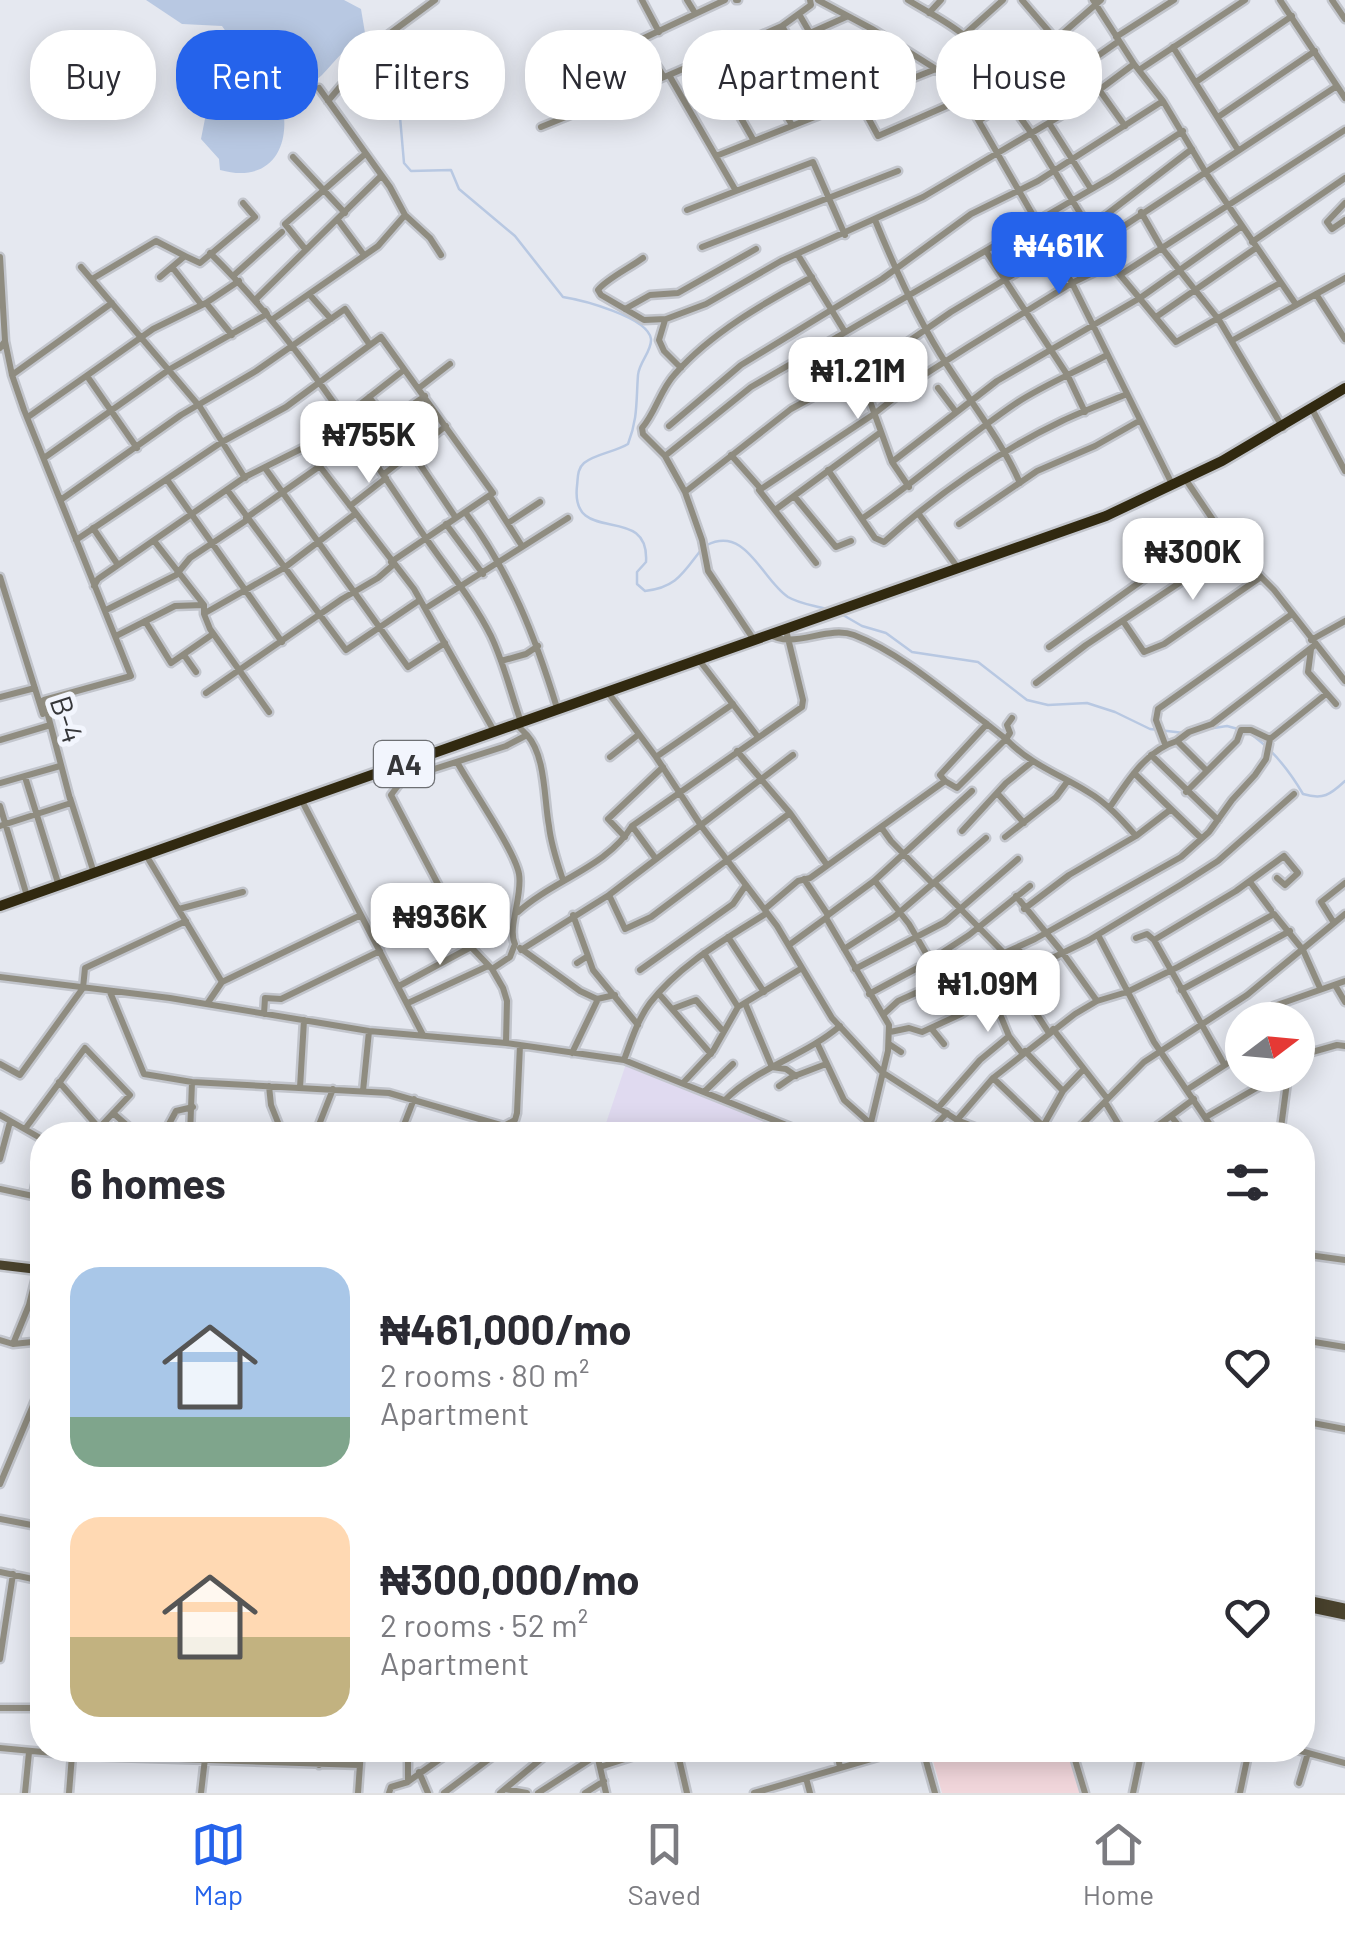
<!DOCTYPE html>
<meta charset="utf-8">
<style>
:root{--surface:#fff;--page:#f7f7f7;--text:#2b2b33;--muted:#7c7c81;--line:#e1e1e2;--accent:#2563eb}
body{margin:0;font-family:Barlow,sans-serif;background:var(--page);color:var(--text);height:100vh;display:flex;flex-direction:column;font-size:38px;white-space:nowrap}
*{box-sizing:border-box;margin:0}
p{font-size:32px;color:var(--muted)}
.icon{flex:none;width:55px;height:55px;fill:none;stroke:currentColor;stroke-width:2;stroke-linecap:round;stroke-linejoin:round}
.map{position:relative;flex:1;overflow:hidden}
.side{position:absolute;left:30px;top:1122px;width:1285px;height:640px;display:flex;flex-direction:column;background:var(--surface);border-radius:40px;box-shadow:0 5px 25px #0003}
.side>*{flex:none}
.top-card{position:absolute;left:30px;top:30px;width:1285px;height:90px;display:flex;gap:20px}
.needle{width:65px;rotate:74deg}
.buttons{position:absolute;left:1225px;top:1002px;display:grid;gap:20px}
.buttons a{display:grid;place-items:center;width:90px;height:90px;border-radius:50%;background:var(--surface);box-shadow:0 5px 25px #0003;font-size:50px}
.price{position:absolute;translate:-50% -85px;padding:0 22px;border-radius:20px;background:#fff;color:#222;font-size:32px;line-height:65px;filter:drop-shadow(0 2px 5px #0008)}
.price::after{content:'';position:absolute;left:50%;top:60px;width:30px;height:22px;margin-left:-15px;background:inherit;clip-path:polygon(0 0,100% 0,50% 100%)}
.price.selected{background:var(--accent);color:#fff}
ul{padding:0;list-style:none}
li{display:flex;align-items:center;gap:30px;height:250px;padding:0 40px}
li span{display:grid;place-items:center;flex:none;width:280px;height:200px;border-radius:30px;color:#555}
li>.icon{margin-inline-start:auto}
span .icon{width:120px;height:120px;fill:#fffc;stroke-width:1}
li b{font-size:42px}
h2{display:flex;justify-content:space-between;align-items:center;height:120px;padding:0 40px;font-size:42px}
.chip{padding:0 35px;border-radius:40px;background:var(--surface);box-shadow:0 5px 25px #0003;font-size:35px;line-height:90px}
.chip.selected{background:var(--accent);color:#fff}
.tab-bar{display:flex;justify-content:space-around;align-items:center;height:140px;border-top:2px solid var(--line);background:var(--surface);font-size:28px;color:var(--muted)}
.tab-bar a{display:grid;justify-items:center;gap:5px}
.tab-bar .selected{color:var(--accent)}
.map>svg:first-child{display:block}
</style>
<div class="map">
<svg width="1345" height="1793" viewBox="0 0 1345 1793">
<rect width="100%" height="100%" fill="#e5e8f0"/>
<path fill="#e0daf0" d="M626 1064 800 1135H602Z"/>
<path fill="#f1d6db" d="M930 1750H1068L1081 1793H942Z"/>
<path fill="#b8c8e2" d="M146 0H344L361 9 365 33C348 45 336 60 322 75 308 88 302 81 290 102L282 103C292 148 270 184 220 170L219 159 201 139 212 83 231 39 222 26 182 24Z"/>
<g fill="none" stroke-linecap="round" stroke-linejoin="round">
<path stroke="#b8c8e2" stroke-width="2.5" d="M359 61 400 117 404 163 411 171 451 170 459 189 515 236 563 297C582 300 648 317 651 339 652 351 639 362 638 375 636 402 638 418 628 444 615 452 595 454 584 463 577 469 578 478 577 486 570 548 650 501 646 562L637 572V584L645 591C676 588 683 573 701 550
M707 545C746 525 762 580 788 597 800 604 813 605 826 609
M843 615 862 626 886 633 912 652 978 662 1027 700 1048 705 1087 703 1115 712 1150 729 1184 733
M1207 729 1227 726 1238 729
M1251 734C1273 750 1289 770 1303 794 1323 800 1330 795 1345 781"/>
<g stroke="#c2c5cc" stroke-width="11">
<path id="minor" d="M642 0 659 32
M687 0 695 13
M736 0H738
M818 0 874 30 936 69
M908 0C942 21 977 34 990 73L962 92 1072 283 1172 484
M1022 0 1100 91 1125 126
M1093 0 1134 64 1163 101 1206 173 1295 303
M1280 0 1345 98
M1332 0 1345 19
M929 13 941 0
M799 14 810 33 846 17
M782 26 830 112
M964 35 1003 0
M1116 37 1174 0
M641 40 664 77 669 75 736 191 813 162 845 235
M1055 40 1101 0
M743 44 792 125
M1173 47 1238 150
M1099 55 1119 41
M708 60 754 141
M1139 70 1245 0
M669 75 782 26 811 5 810 0
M809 78 889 40
M1196 82 1292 16
M548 83 725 0
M319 88 390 187 405 215 430 238 441 255
M858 99 878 136 967 97
M328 101 350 75 358 57 435 0
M1010 103 1032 134 1111 264 1176 342 1280 283
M1218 117 1315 51
M980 120 1046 77 1069 58
M1049 123 1091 189
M541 127 664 77
M716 156 936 69 962 92
M293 157 345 213
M1345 203 1327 222 1332 229 1345 220
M687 210 736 191
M1141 212 1161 247 1219 320 1283 428
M338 220 364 255
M875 220C895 269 918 320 947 365 972 404 1001 440 1020 483
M1252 242 1345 178
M1098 243 1337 86
M702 247 898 171
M306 250 285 224 364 155
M986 251 1068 376 1085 412
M210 253C294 335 357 437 423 534 446 568 472 598 491 636 504 663 511 694 521 722
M798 255 845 332
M0 257 5 341 0 348
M643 258C631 267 605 280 598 290L601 295 644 320 666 319 706 304 781 261 923 197 1079 105 1134 64
M81 267 200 407 245 478
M172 267 201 304
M1120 275 1345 130
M233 276 282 232
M160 277 185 256 200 263 255 217 243 203
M92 279 156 241 185 256
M309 294 331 319
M1316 294 1345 339
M257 302 255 300 381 176
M206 303 232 335
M625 309 650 295 678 293 756 249
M1156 317 1256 248
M273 319 378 246 405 215
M665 320 659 340 664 351 681 368
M837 337 859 371 892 462 909 487
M1233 340 1345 278
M5 341 12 375 24 410 131 676 44 700 70 799
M12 375 112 303
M87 376 137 448
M419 388 450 364
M938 388 956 412
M369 397 411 451 456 518
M1312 409 1345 471
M28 417 153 329 206 303 239 281
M389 421 425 396
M669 426 741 365 882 279 971 214 1038 181 1163 101
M305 447 414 589 494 731
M344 454 361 442
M731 455 761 489 874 414 924 375 968 347 1072 283 1111 264
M665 456 751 387 1111 178 1183 131
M44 458 170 369 267 314 265 311
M892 462 997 381 1140 298 1242 226
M265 468 408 667 445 643
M828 470 875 538 884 542C936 495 999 451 1062 421 1083 411 1105 403 1127 394
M384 474 446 426
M1186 480 1232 548 1274 590 1345 681
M168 481 282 642
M759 490 816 563
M228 491 346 650 420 600
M685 492 791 409 883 359 951 312 1081 234 1192 149
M490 496 522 546
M794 496 836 547 851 541
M62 499 181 415 256 371 345 309 370 345
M350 506 386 478
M775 510 881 432
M465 512C510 572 535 636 557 708
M918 513 958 568
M246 518 320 466
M863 518C917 481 964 438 1018 402 1046 384 1078 371 1107 355
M508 523 540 502
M446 524 483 574
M959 524 1037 471 1095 446 1139 421
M93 528 118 565
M76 540 222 442 286 407 381 337 493 493 391 562
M155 542 204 605V614L210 629 269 712
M0 577 43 714
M94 586 98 579 245 477 305 447 404 370
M426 608 568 518
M106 610 176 575 190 558 247 520
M205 613 284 568 355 514
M145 621 171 663 213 634
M1123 621 1144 652 1164 644 1261 577
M769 634C793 650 827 625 854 635 901 653 947 694 987 724
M116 636 175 606 203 605
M754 640 708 571 702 540 685 492 665 456 643 434 642 428C656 412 660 390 675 374 711 333 764 303 812 277
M1311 640 1345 621
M1049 647 1217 527
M1311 649 1308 672 1336 704
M184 655 196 672
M699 660 758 737
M501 661 526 654 538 646
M1036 683 1086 645 1232 548
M607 691 656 757 702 827 777 926 832 1018 882 1072 957 1120 995 1135
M206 693 342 599 378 578 393 565
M0 697 35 688
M527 735C546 756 544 800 549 826 551 845 557 862 563 880
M1006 739 1010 733 1007 725 1012 718
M0 740 47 726
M1177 741 1189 732 1212 724 1315 645
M1165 744 1156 720 1158 709 1292 614
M737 751 790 813 827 865
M1151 755 1218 820
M610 757 638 735
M656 757 733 704
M457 762C470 786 515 851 519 874 523 896 507 928 515 944L510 957 492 969
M403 764V779L391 795 471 947 492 969 503 988 507 1001 506 1042
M1134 773 1201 838
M25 777 59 886
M403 779 506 746 527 735 517 725
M945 781 940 775 987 724 1006 739
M0 783 60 766
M1186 792 1237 741 1241 730H1251L1270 739
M997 793 1024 823
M70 798 94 873
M302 801 423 1035
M0 806 27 896
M1110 807C1128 781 1145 751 1177 741L1206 770
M0 826 71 803
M632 826 656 859
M881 827 891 841 933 884
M962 831 1006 783 1032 762
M625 837 608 819 663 767
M1005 837 1056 797 1067 782
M146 855 222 982
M804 879 828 915 826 918 889 1025 888 1051 868 1135
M875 881 909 924 961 1014
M1250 882 1271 910
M935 883 1005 954
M609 895 625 929 651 917 790 813
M1016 896 1062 952 1097 1001
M179 909 243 892
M765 909 798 881 810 878 945 781 957 788 1006 739C1031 765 1059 774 1088 792 1107 803 1122 820 1136 836
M1024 909 1069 875 1136 836 1170 810
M518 912C553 880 607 867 632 826L802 707 803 700 786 630
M573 915 588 956 577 963
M828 915 874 881 972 791
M1334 923 1321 902 1345 883
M1098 935 1154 1042 1217 1135
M728 937 764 992
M1136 938 1147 934 1154 940 1224 1064
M1154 940 1236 891 1284 856 1298 873 1285 885 1277 878
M789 945 826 918
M520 948 580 991 597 999 615 995
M1018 948 1031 970
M844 949 894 917 986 838
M521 950 609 895 793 755
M704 953 738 1007
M588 956 593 970 638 1025
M990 961 1007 986
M855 969 945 922 1018 859
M640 970 733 904 746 885
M0 977 170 998 369 1031 506 1043 624 1060 811 1135
M1335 985 1345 1002
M399 986 471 947
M1181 990 1290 931
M110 992 144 1074 192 1082 389 1093 504 1126 515 1120 517 1113 520 1045
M659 994 711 1054
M869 994 923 965 969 935 1030 886
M992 995 1009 1036 1022 1053
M1025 996 1049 1033
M408 1003 488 966
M745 1003 772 1067 786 1069 796 1076
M207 1004 222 982 361 915
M672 1009 696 1000 723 1031
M885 1013 898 1001 1035 939 1181 857 1209 832 1232 800 1255 775 1266 759 1270 739 1326 694
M264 1014 265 998 281 999 380 951
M1260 1016 1274 1006 1345 981
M931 1028 944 1044
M1053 1029 1106 1097
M890 1032 909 1028 922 1032 961 1014 1040 964 1089 940 1182 884 1218 861 1294 794
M1298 1037 1307 1054
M889 1044 901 1052
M818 1045 844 1100 871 1124
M1025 1051 1063 1091
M572 1053 598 999
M1298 1056 1337 1045 1345 1046
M624 1060C631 1041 638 1019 650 1003 680 964 726 939 767 913
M0 1064 20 1075 83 988 85 968 186 921
M993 1078 1043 1126
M683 1083 713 1051 738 1007 802 968
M269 1086 271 1105 283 1135
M779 1086 792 1077 826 1064
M300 1088 304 1020
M1188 1089 1242 1054
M363 1091 369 1031
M704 1092 733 1064
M725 1100C758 1067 805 1056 840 1026
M1105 1102 1125 1135
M938 1108 980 1060 1009 1036
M113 1113 138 1135
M0 1115 42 1139
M1171 1116 1186 1135
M1206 1117 1260 1086
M957 1120 993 1078 1075 1014 1097 1001 1127 992 1178 967 1274 914 1303 950 1320 988
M25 1129 85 1048 130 1095 99 1128 59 1082
M163 1135 176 1111 193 1107
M190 1135 192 1082
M315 1135 333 1089
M400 1135 414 1099
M926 1135 947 1113
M1038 1135 1063 1091 1084 1069
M1072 1135 1144 1062 1247 995 1345 914
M1145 1135 1194 1099
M1280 1135 1288 1075
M0 1159 10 1122
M0 1189 33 1196 42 1149
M1302 1254 1345 1260
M0 1340 13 1344 42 1341
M1302 1340 1345 1347
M13 1344 29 1305 37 1273
M1302 1397 1311 1341
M1302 1421 1345 1429
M0 1484 42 1384
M1302 1510H1304
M0 1519 42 1527
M0 1572 42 1581
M0 1659 13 1574
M0 1708H42
M0 1748 85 1756 360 1765
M596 1750 606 1793
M677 1750 687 1793
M837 1750 840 1768
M923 1750 935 1793
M1072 1750 1085 1793
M1297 1750 1345 1763
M361 1753 387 1750
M319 1765V1750
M600 1767 653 1750
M419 1772 428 1793
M806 1778 810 1793
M409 1781 453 1750
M1299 1783 1308 1753
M505 1789 527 1793
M25 1793 29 1752
M69 1793 72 1755
M201 1793 206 1750
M358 1793 361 1750
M389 1793 391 1787 408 1782V1750
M444 1793 501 1750
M500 1793 552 1750
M538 1793 597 1755
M585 1793 604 1781
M754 1793 902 1750
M1133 1793 1142 1750
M1240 1793 1249 1750"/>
</g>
<g stroke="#c2c5cc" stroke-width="14">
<path id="major" d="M0 1265 42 1270
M1302 1599 1345 1608
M1302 1606 1345 1615"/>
</g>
<g stroke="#c2c5cc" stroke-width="15">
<path id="highway" d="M0 906 1106 516 1222 461 1345 388"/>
</g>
<use href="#minor" stroke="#8f8c80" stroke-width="6"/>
<use href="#major" stroke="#49422d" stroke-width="9"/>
<use href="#highway" stroke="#312910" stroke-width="10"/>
</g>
<g text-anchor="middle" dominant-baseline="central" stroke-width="10" stroke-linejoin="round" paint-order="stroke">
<rect fill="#f2f5fd" stroke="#6e7074" stroke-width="2.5" x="374" y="741" width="60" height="46" rx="8"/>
<g font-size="28" font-weight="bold" fill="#36373a">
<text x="404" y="764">A4</text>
</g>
<g font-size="30" fill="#36373a" stroke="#f2f5fd">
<text transform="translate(68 719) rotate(72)">B-4</text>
</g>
</g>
</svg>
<div class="buttons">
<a><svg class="needle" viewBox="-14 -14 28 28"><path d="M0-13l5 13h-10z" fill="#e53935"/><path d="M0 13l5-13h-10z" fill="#7c7c81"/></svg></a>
</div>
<b class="price selected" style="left:1059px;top:297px">₦461K</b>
<b class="price" style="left:858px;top:422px">₦1.21M</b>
<b class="price" style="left:369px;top:486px">₦755K</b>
<b class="price" style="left:1193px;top:603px">₦300K</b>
<b class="price" style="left:440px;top:968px">₦936K</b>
<b class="price" style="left:988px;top:1035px">₦1.09M</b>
<div class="top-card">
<a class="chip">Buy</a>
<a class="chip selected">Rent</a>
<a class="chip">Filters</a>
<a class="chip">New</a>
<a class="chip">Apartment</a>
<a class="chip">House</a>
</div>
<section class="side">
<h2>6 homes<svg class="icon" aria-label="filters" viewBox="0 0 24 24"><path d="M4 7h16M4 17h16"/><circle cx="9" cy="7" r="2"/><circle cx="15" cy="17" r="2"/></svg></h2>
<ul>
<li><span style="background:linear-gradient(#a9c7e8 75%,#7fa58c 0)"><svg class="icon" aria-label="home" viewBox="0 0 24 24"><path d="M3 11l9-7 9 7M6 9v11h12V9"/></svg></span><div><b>₦461,000/mo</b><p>2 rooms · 80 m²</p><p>Apartment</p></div><svg class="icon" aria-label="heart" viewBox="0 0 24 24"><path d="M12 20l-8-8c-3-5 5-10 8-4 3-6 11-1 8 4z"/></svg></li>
<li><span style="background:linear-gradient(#ffd9b3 60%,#c2b280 0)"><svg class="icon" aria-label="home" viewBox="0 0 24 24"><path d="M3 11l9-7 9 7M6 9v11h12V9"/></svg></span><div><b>₦300,000/mo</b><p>2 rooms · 52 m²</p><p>Apartment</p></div><svg class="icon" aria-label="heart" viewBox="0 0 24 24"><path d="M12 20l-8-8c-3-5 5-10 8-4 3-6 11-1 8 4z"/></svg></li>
</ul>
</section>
</div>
<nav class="tab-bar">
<a class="selected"><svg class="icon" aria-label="map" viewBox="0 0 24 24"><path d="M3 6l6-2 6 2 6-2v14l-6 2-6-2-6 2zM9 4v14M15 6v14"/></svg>Map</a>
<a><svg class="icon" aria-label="saved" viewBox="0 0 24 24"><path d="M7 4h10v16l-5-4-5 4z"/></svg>Saved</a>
<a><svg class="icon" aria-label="home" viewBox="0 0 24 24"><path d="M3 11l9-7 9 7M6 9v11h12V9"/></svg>Home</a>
</nav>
